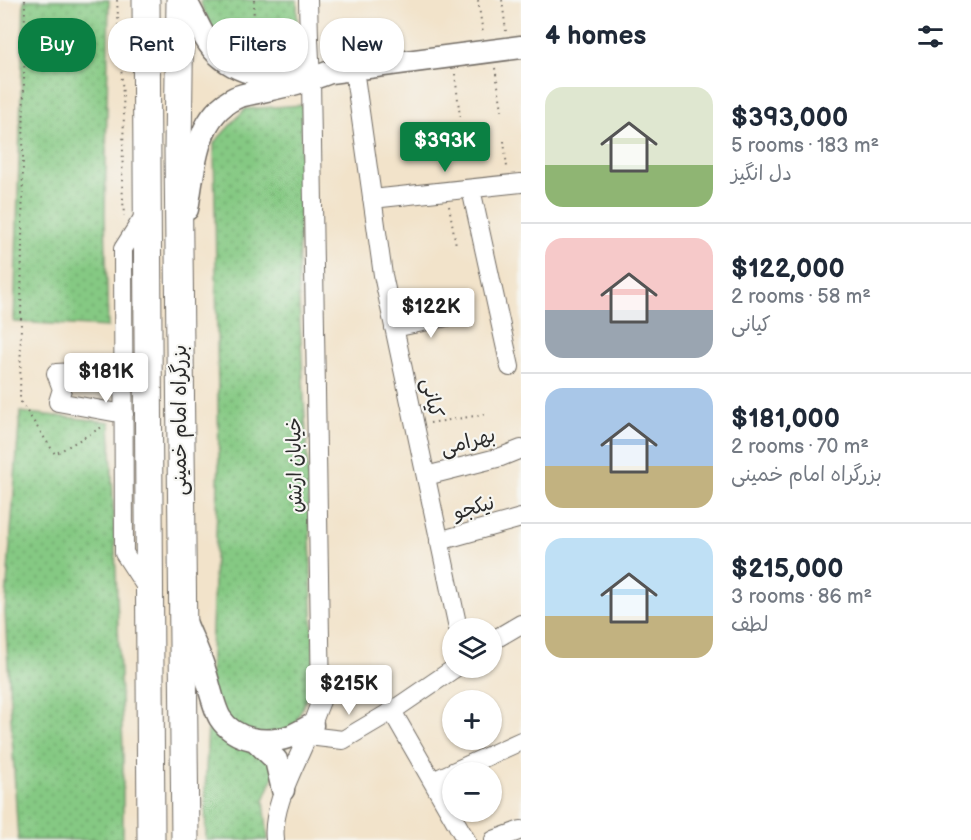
<!DOCTYPE html>
<meta charset="utf-8">
<style>
:root{--surface:#fff;--page:#f6f6f7;--text:#1f2937;--muted:#747a83;--line:#e0e1e3;--accent:#0b8043}
body{margin:0;font-family:"Balsamiq Sans","Playpen Sans Arabic",sans-serif;background:var(--page);color:var(--text);height:100vh;display:flex;flex-direction:column;font-size:22px;white-space:nowrap}
*{box-sizing:border-box;margin:0}
p{font-size:20px;color:var(--muted)}
.icon{flex:none;width:33px;height:33px;fill:none;stroke:currentColor;stroke-width:2;stroke-linecap:round;stroke-linejoin:round}
.map{position:relative;flex:1;overflow:hidden}
.side{display:flex;flex-direction:column;background:var(--surface);width:450px}
.side>*{flex:none}
.banner{position:absolute;left:18px;top:18px;width:412px;height:54px;display:flex;gap:12px}
.buttons{position:absolute;left:442px;top:618px;display:grid;gap:12px}
.buttons a{display:grid;place-items:center;width:60px;height:60px;border-radius:50%;background:var(--surface);box-shadow:0 2px 4px #0004;font-size:30px}
.price{position:absolute;translate:-50% -51px;padding:0 14px;border-radius:6px;background:#fff;color:#222;font-size:20px;line-height:39px;filter:drop-shadow(0 2px 3px #0008)}
.price::after{content:'';position:absolute;left:50%;top:36px;width:18px;height:14px;margin-left:-9px;background:inherit;clip-path:polygon(0 0,100% 0,50% 100%)}
.price.on{background:var(--accent);color:#fff}
ul{padding:0;list-style:none}
li{display:flex;align-items:center;gap:18px;height:150px;padding:0 24px}
li+li{border-top:2px solid var(--line)}
li span{display:grid;place-items:center;flex:none;width:168px;height:120px;border-radius:18px;color:#555}
li>.icon{margin-inline-start:auto}
span .icon{width:72px;height:72px;fill:#fffc;stroke-width:1}
li b{font-size:26px}
h2{display:flex;justify-content:space-between;align-items:center;height:72px;padding:0 24px;font-size:26px}
.chip{padding:0 21px;border-radius:24px;background:var(--surface);box-shadow:0 2px 4px #0004;font-size:21px;line-height:54px}
.chip.on{background:var(--accent);color:#fff}
main{display:flex;flex:1;min-height:0}
.map>svg:first-child{display:block}
</style>
<main>
<div class="map">
<svg width="521" height="840" viewBox="0 0 521 840">
<defs>
<pattern id="park-dots" width="8" height="8" patternUnits="userSpaceOnUse" patternTransform="scale(1.5)"><rect width="8" height="8" fill="#85c983"/><path d="M2 2h.1M6 6h.1" fill="none" stroke="#6da36b" stroke-width="1.8" stroke-linecap="round"/></pattern>
</defs>
<rect width="100%" height="100%" fill="#f6f6f2"/>
<filter id="ink" filterUnits="userSpaceOnUse"><feTurbulence type="fractalNoise" baseFrequency=".0167" numOctaves="2"/><feDisplacementMap in="SourceGraphic" scale="12" xChannelSelector="R" yChannelSelector="G"/><feConvolveMatrix kernelMatrix="1 2 1 2 8 2 1 2 1" color-interpolation-filters="sRGB"/></filter>
<filter id="wash" filterUnits="userSpaceOnUse"><feTurbulence type="fractalNoise" baseFrequency=".008" numOctaves="4" result="noise"/><feDisplacementMap in="SourceGraphic" scale="24" xChannelSelector="R" yChannelSelector="G"/><feGaussianBlur stdDeviation="1.35" result="paint"/><feColorMatrix in="noise" values="0 0 0 0 0 0 0 0 0 0 0 0 0 0 0 0 0 1.4 0 .05"/><feComposite in="paint" operator="in"/></filter>
<g filter="url(#wash)">
<rect width="100%" height="100%" fill="#f2e3ca"/>
<path fill="url(#park-dots)" stroke="#587a57" stroke-width="1.5" d="M24 0H109L105 214 108 327 14 322Z
M201 0H297L298 57 260 66 222 49 201 4Z
M302 105 298 283 309 492 314 679 264 800 268 840H206L205 796 219 461 214 143 245 109Z
M20 412 110 422 123 749V840H18L5 612Z"/>
</g>
<g filter="url(#ink)">
<g fill="none" stroke-linecap="round" stroke-linejoin="round">
<g stroke="#716b63" stroke-width="20">
<path id="minor" d="M354 69 383 275 458 628
M471 189 510 367
M372 199 521 183
M146 213 123 249 124 553 148 590
M394 328 461 314
M124 373 76 372 56 373 62 389 58 402 124 414
M426 476 501 457 521 449
M439 541 521 518
M492 641 521 624
M392 711 466 840
M308 736 343 740 392 711 455 668
M433 781 521 741
M275 840C271 807 295 767 307 737 312 725 316 713 321 701L311 80 309 39 308 0
M494 840 521 830"/>
</g>
<g stroke="#716b63" stroke-width="25">
<path id="major" d="M185 0C195 16 201 35 213 49 224 62 241 71 258 74 271 76 287 71 300 67
M187 209C194 170 195 117 235 98 243 94 254 93 262 91 285 86 308 81 330 72L521 47
M185 622C191 637 199 653 204 669 209 683 213 706 220 718 235 741 266 745 291 736 298 733 305 729 312 725
M255 740 276 760 283 790"/>
</g>
<g stroke="#716b63" stroke-width="29">
<path id="highway" d="M146 0 151 840
M180 0 178 150 185 840"/>
</g>
<path stroke="#716b63" stroke-width="2" stroke-dasharray="1.5 4.5" stroke-linecap="butt" d="M25 0 20 401 55 454 102 427
M117 0 124 113 122 182 124 216
M254 0C253 42 251 41 294 40
M478 0 483 34
M502 0 506 31
M495 68 503 115
M455 74 460 117
M504 141 507 167
M449 206 456 245
M430 423 488 414"/>
<use href="#minor" stroke="#fff" stroke-width="18"/>
<use href="#major" stroke="#fff" stroke-width="22"/>
<use href="#highway" stroke="#fff" stroke-width="27"/>
</g>
</g>
<g text-anchor="middle" dominant-baseline="central" stroke-width="4.5" stroke-linejoin="round" paint-order="stroke">
<g font-size="20" fill="#2b2b2b" stroke="#f6f6f2">
<text transform="translate(432 398) rotate(78)">کیانی</text>
<text transform="translate(180 420) rotate(-90)">بزرگراه امام خمینی</text>
<text transform="translate(468 442) rotate(-15)">بهرامی</text>
<text transform="translate(295 465) rotate(-91)">خیابان ارتش</text>
<text transform="translate(474 508) rotate(-16)">نیکجو</text>
</g>
</g>
</svg>
<div class="buttons">
<a><svg class="icon" aria-label="layers" viewBox="0 0 24 24"><path d="M12 4l9 5-9 5-9-5zM3 14l9 5 9-5"/></svg></a>
<a>+</a>
<a>−</a>
</div>
<b class="price on" style="left:445px;top:173px">$393K</b>
<b class="price" style="left:431px;top:339px">$122K</b>
<b class="price" style="left:106px;top:404px">$181K</b>
<b class="price" style="left:349px;top:716px">$215K</b>
<div class="banner">
<a class="chip on">Buy</a>
<a class="chip">Rent</a>
<a class="chip">Filters</a>
<a class="chip">New</a>
</div>
</div>
<section class="side">
<h2>4 homes<svg class="icon" aria-label="filters" viewBox="0 0 24 24"><path d="M4 7h16M4 17h16"/><circle cx="9" cy="7" r="2"/><circle cx="15" cy="17" r="2"/></svg></h2>
<ul>
<li><span style="background:linear-gradient(#dfe7d0 65%,#8fb573 0)"><svg class="icon" aria-label="home" viewBox="0 0 24 24"><path d="M3 11l9-7 9 7M6 9v11h12V9"/></svg></span><div><b>$393,000</b><p>5 rooms · 183 m²</p><p>دل انگیز</p></div></li>
<li><span style="background:linear-gradient(#f6c9c9 60%,#9aa5b1 0)"><svg class="icon" aria-label="home" viewBox="0 0 24 24"><path d="M3 11l9-7 9 7M6 9v11h12V9"/></svg></span><div><b>$122,000</b><p>2 rooms · 58 m²</p><p>کیانی</p></div></li>
<li><span style="background:linear-gradient(#a9c7e8 65%,#c2b280 0)"><svg class="icon" aria-label="home" viewBox="0 0 24 24"><path d="M3 11l9-7 9 7M6 9v11h12V9"/></svg></span><div><b>$181,000</b><p>2 rooms · 70 m²</p><p>بزرگراه امام خمینی</p></div></li>
<li><span style="background:linear-gradient(#bfe0f5 65%,#c2b280 0)"><svg class="icon" aria-label="home" viewBox="0 0 24 24"><path d="M3 11l9-7 9 7M6 9v11h12V9"/></svg></span><div><b>$215,000</b><p>3 rooms · 86 m²</p><p>لطف</p></div></li>
</ul>
</section>
</main>
